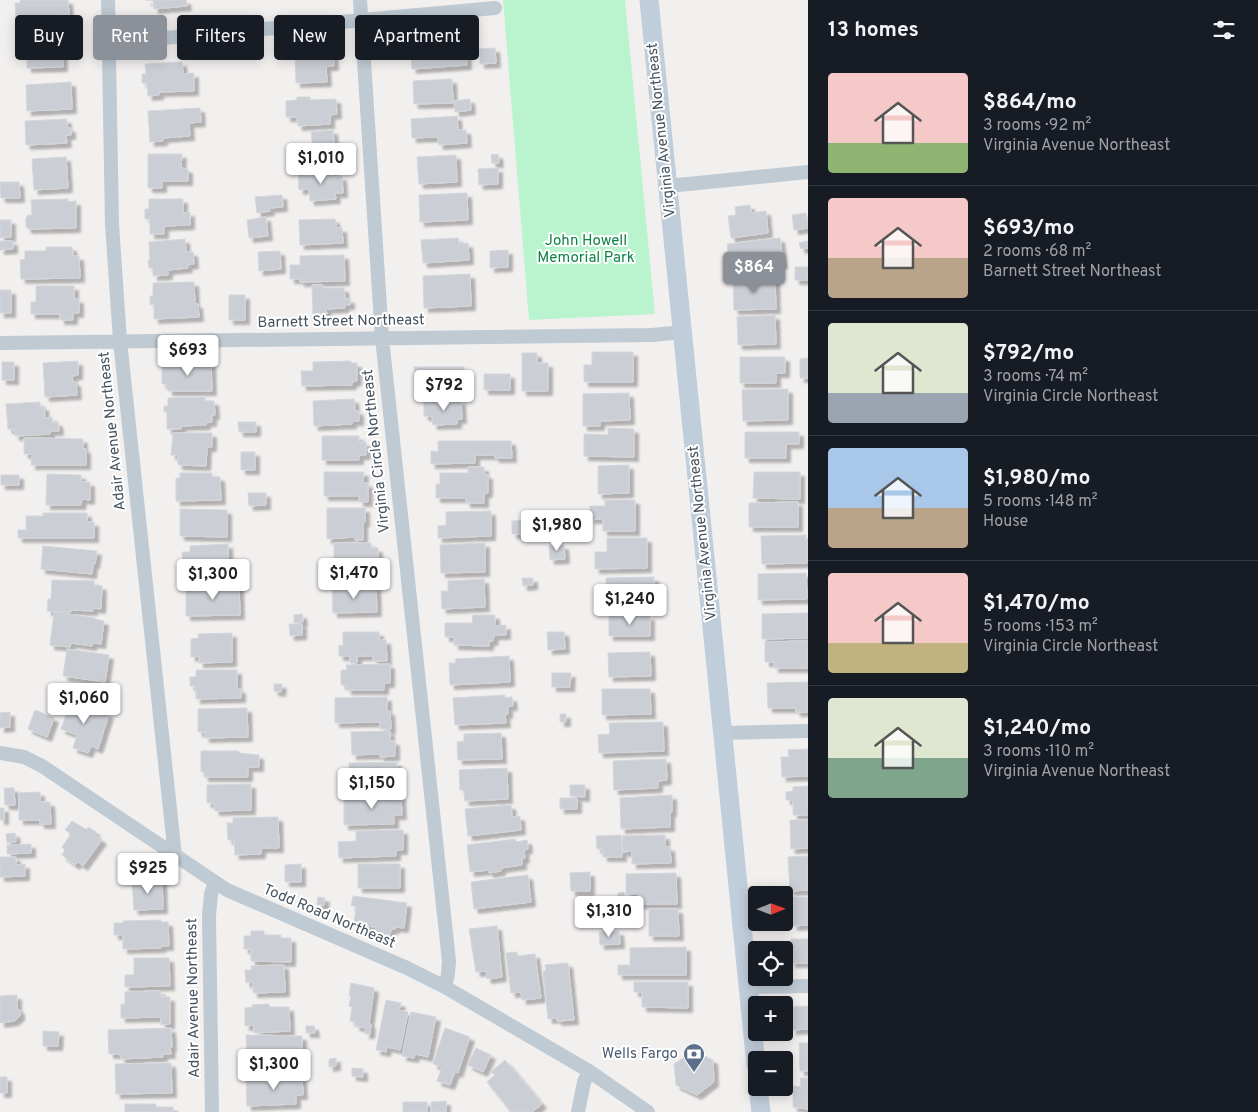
<!DOCTYPE html>
<meta charset="utf-8">
<style>
:root{--surface:#171b24;--page:#20242c;--text:#f1f3f6;--muted:#9ea1a6;--line:#363941;--accent:#8c9099}
body{margin:0;font-family:Overpass,sans-serif;background:var(--page);color:var(--text);height:100vh;display:flex;flex-direction:column;font-size:19px;white-space:nowrap}
*{box-sizing:border-box;margin:0}
p{font-size:16px;color:var(--muted)}
.icon{flex:none;width:28px;height:28px;fill:none;stroke:currentColor;stroke-width:2;stroke-linecap:round;stroke-linejoin:round}
.map{position:relative;flex:1;overflow:hidden}
.drawer{display:flex;flex-direction:column;background:var(--surface);width:450px}
.drawer>*{flex:none}
.top-card{position:absolute;left:15px;top:15px;width:475px;height:45px;display:flex;gap:10px}
.needle{width:32px;rotate:89deg}
.fabs{position:absolute;left:748px;top:886px;display:grid;gap:10px}
.fabs a{display:grid;place-items:center;width:45px;height:45px;border-radius:5px;background:var(--surface);box-shadow:0 2px 12px #0003;font-size:25px}
.price{position:absolute;translate:-50% -42px;padding:0 11px;border-radius:5px;background:#fff;color:#222;font-size:16px;line-height:32px;filter:drop-shadow(0 1px 2px #0008)}
.price::after{content:'';position:absolute;left:50%;top:30px;width:15px;height:11px;margin-left:-8px;background:inherit;clip-path:polygon(0 0,100% 0,50% 100%)}
.price.active{background:var(--accent);color:#fff}
ul{padding:0;list-style:none}
li{display:flex;align-items:center;gap:15px;height:125px;padding:0 20px}
li+li{border-top:1px solid var(--line)}
li span{display:grid;place-items:center;flex:none;width:140px;height:100px;border-radius:5px;color:#555}
li>.icon{margin-inline-start:auto}
span .icon{width:60px;height:60px;fill:#fffc;stroke-width:1}
li b{font-size:21px}
h2{display:flex;justify-content:space-between;align-items:center;height:60px;padding:0 20px;font-size:21px}
.chip{padding:0 18px;border-radius:5px;background:var(--surface);box-shadow:0 2px 12px #0003;font-size:18px;line-height:45px}
.chip.active{background:var(--accent);color:#fff}
main{display:flex;flex:1;min-height:0}
.map>svg:first-child{display:block}
</style>
<main>
<div class="map">
<svg width="808" height="1112" viewBox="0 0 808 1112">
<defs>
<filter id="shadow"><feDropShadow dx="4.5" dy="4.5" stdDeviation="1" flood-color="#0004"/></filter>
</defs>
<rect width="100%" height="100%" fill="#f2efef"/>
<path fill="#baf4cf" d="M503 0H625L655 314 529 320Z"/>
<path fill="#cbcfd5" stroke="#d3d6dc" filter="url(#shadow)" d="M20 0H68L69 15H59V22L25 23V18L16 19 15 3H20Z
M146 0H186L187 6 154 9 153 0Z
M465 38 467 65 412 69 410 42Z
M47 41H62L63 67 27 68V43L47 42Z
M495 48 496 63 480 64 479 49Z
M333 51 334 66H326L327 82 296 83 295 53Z
M182 62 183 74 194 73V91L159 92V95L148 96 147 83H142V74H146L145 64Z
M452 79 453 103 414 104 413 81Z
M71 82 72 109 27 111 26 85Z
M297 97H310V100L336 99 337 114 330 115V124L298 126 297 117H286V101L297 100Z
M470 99 471 110 455 112 454 101Z
M200 108 201 122 189 123 190 136 163 138V141L150 142 148 111Z
M457 116 458 130H466L467 143 439 145 438 137 412 138 411 119Z
M67 119V128H71V135H66L67 143 26 145 25 121Z
M333 130 335 155 314 157 311 132Z
M148 154H182L181 168 188 169V181H162V188H148Z
M498 154 499 163H492L491 155Z
M456 155 457 182 419 184 417 157Z
M66 157 68 188 34 190 32 159Z
M498 168V184L479 185 478 169Z
M333 170V177L342 176 343 193H335L336 199 310 201 309 189 299 190 298 173Z
M0 182H19L20 198H1Z
M467 193 468 220 420 222 419 195Z
M282 195 283 207 269 208 270 211 257 213 255 197Z
M68 199V202L76 201V228L28 229 26 226V218L28 215H32L31 200Z
M149 199H183V213L190 212V225L164 226V234H150V219H145V209H149Z
M750 205 751 213 766 211 768 233 731 238 728 216 736 215 735 207Z
M806 213 808 228 794 230 792 215Z
M266 217 268 236 249 238 247 220Z
M335 219 336 228H342L343 243 300 245 299 220Z
M0 220H11V237L0 238Z
M458 238 459 244 468 243 469 260 423 263 421 240Z
M780 238 783 264 775 265 776 268 731 273 727 244Z
M185 239 186 252H193L194 264 187 265 188 268 168 270V275L153 276V268H149L148 260H150L149 242Z
M0 241H13V249L0 250Z
M808 241V248L801 249 799 243Z
M46 247H72L73 256H79L80 278 21 279 20 260 25 259V251H46Z
M508 250V267L490 268V251Z
M280 251 281 269 259 271 258 252Z
M344 255 345 281 300 282V279H290V265H300V256Z
M795 267H808V280H795Z
M470 274 471 306 424 308 423 276Z
M775 279 776 309 734 310 733 280Z
M194 282 195 304H198L199 317 154 319V304L150 305V296H153V283Z
M312 285H323V288H344L345 299H350V305H344L345 308 326 309 327 314H313Z
M36 286H74V299H79V313H73V320H60V314H31V302H36Z
M0 290H11V313H0Z
M229 295H245V320H229Z
M775 315 776 344 738 345 737 317Z
M592 352H633V382H584V365H592Z
M522 353H537V363H548V391H522Z
M740 357H785V373H776V383H740Z
M808 358V378H800V359Z
M78 361V375L72 376 73 382H76L77 395 45 397 43 363Z
M351 361V363H357V381L352 382V385L302 386 301 371H313V362Z
M2 362H14V380H2Z
M211 363 212 391H168V384H162V367H170V364Z
M414 367H464L465 389 415 390Z
M484 374H510V390H484Z
M788 389V420L743 421 742 390Z
M629 393 630 420 600 421V426H583V394Z
M205 397V401H214L215 415H212V422H206V425L181 426V429H167V412H164V406H168V398Z
M354 399 355 411H359V421H352V424L314 426 313 401Z
M461 400 462 419H457V424L433 425 432 416H424V401Z
M40 402V407L44 406 45 418 52 417V422H58L59 431H50V434L15 436 14 429H8L6 404Z
M238 422H256V432H239Z
M608 428 634 429V457L584 456V434L608 435Z
M745 432H799V444H786V458H745Z
M173 433H212V447H207L206 466 178 465V455H171Z
M322 436H359V442H366V455H359V460H322Z
M24 438 83 439V449H86V465H31L32 454H24Z
M438 441H511L512 458H495L494 455H475V463L431 464V451L438 452Z
M241 452H255V470H241Z
M629 465V493L598 494V466Z
M468 467H484V474L488 475V493H484V503H466V498H436V484H440V473H468Z
M324 472H364L363 483H368V502H359V496H324Z
M754 472H800V499L753 498Z
M180 473H212V477H220L221 500 176 501V478H180Z
M47 474 81 475V482H90V500L82 499 81 505H46Z
M1 475H19V485H1Z
M248 493H266V505L249 506Z
M605 500H635V531H603V519H590V506H605Z
M798 502V527H749V503Z
M327 508H365V522H363V540H355L354 537 327 539Z
M180 509 227 510V537L180 536Z
M491 511V536L438 538V526L446 525V512Z
M43 513H87V522H94V538H18V530H26V516H43Z
M526 520 527 534H512V521Z
M806 535V542H808L807 563 762 564 761 536Z
M607 538H647V568L595 569V552H607Z
M334 543H371V548H378V569L334 568Z
M485 543V572L441 573 440 545Z
M228 544 229 574 191 575V569H183L182 552H190V546Z
M564 545 565 559 550 560 549 546Z
M43 546 97 551 95 564H93L92 574 41 569Z
M806 573 807 599 758 600V574Z
M654 577 655 603 607 604 606 578Z
M522 578H533V585L523 586Z
M484 579 485 607 442 609 441 591H448V581Z
M52 580 94 581V585L102 586 101 609 93 608V611L71 610V612L47 611 48 599H51Z
M239 585 240 615 186 616V586Z
M376 586 377 612 333 613 332 587Z
M54 612 95 618V619L104 621 101 644 93 643 92 646 71 643 70 647 50 645Z
M808 613V638L762 639V614Z
M302 614 303 622 294 623V615Z
M473 615H495V626L506 625V635H494L493 641H489V646L454 645V637H445V623H472Z
M609 616H650V636H609Z
M289 624H302V635L290 636Z
M343 632H379V640H386L387 661H373V656H357V663H350V656H339V645L343 646Z
M547 632H564L565 649 548 650Z
M232 633V662L199 663V656L191 657V639L199 638 198 634Z
M808 641V668H774V662H765V642Z
M67 649 109 655 105 682 63 676Z
M650 652 651 676 609 677 608 653Z
M509 656 510 682 450 685 449 663H456L455 659Z
M390 664V683H384V690H347V685H341V670H347L346 665Z
M196 670H237V689H241V698L196 699V686H190V677H196Z
M552 673H571L570 687H552Z
M808 682V712H796V708H768L767 683Z
M274 684H282L281 692 274 691Z
M65 687 73 690 70 697 62 695Z
M602 689H650L651 714 602 715Z
M505 695V698L512 697 513 706H508V714H505L506 723 455 725 453 698Z
M387 697V711H390L391 729H380V722L335 723V698Z
M66 700 109 714 98 749 91 746 88 753 73 748 77 735 61 729 66 715 61 714Z
M247 708 248 737 205 738V732H198V709Z
M35 710 54 718 47 737 28 729Z
M10 712V727L0 728V713Z
M560 714H566V722H560Z
M663 722 664 751 599 753 598 735 610 734 609 723Z
M390 731V741H395V756L380 757V754L352 755 351 732Z
M501 733 502 759 458 760 457 742 464 741V734Z
M808 749V776L782 777 781 757H789L788 750Z
M201 751H239V753L259 755V767H248V777H204V772H201Z
M666 759 667 780 658 781V788L614 790 613 761Z
M397 762V780H390V791H353V776H349V763Z
M507 768 508 799 465 801 464 790H460L459 770Z
M251 784V810L215 811 214 803H207V785Z
M570 785H585V797L570 796Z
M808 786V815H793V800H786V792L793 791V787Z
M4 788H14L15 805H5Z
M40 792V802H50L51 824H40V820H19V793Z
M672 795V812L670 813V827L621 829 620 798Z
M401 796 402 815H394V824L344 825V797Z
M560 798H577V809H560Z
M511 805 512 817 520 816 521 830 468 836 465 809Z
M0 808H4V820H0Z
M278 817 279 848H261V854L235 855 234 840H228L227 823H233V818Z
M790 820H808V848L791 849Z
M72 821 87 830 88 827 96 832 94 834 102 840 83 866 78 862 75 865 62 855 65 850 62 847 71 834 65 830Z
M403 830V850H396V856L339 858 338 842 356 841V831Z
M15 833 16 842 7 843 6 834Z
M621 835 622 857H603V849H597L596 836Z
M665 835V847H670L671 863 632 864V851L623 852 622 836Z
M515 839 516 842 527 840 528 849 524 850 525 858 522 859V865L501 868V871L489 873V870L470 872 467 845Z
M31 844V853L7 854V845Z
M808 856V890L790 891 788 857Z
M0 857H16V865L25 864V876L0 877Z
M301 864V882H285V865Z
M358 864H400V888H358Z
M590 872V891H571L570 873Z
M676 873 677 904H638V894H626V874Z
M528 875 531 902 474 909 471 882Z
M162 879 163 909 134 910 132 881Z
M624 892 625 900H618V893Z
M353 896 407 903 404 928 395 927V929H391L390 935 375 934 376 927 354 925 356 906H351Z
M318 897 325 898 324 905H317Z
M793 897H808V925L793 926Z
M649 909H678L679 936H649Z
M161 920V922H168L169 946H161V948L123 949V935H114V923H124L123 921Z
M497 926 502 977 487 979 486 971 476 972 469 929Z
M251 931H264V935H281V938H291V962L251 961V949H244V936H251Z
M619 931 620 944 600 945 599 932Z
M791 939H808V963H791Z
M686 947V975H618V965H630V948Z
M517 952V956L535 954 541 998 522 1000 521 992 511 993 506 953Z
M134 958H169L170 986 125 987V975H134Z
M568 963 574 1020 557 1021V1018L548 1019 543 971H546L545 965Z
M284 965 285 992 253 993V982L246 983 245 970H252L251 966Z
M634 982H688V1008L642 1007V992H634Z
M351 983 374 988 369 1024H371L370 1034H365L366 1028 355 1026 356 1022 350 1021 352 1007 349 1006 351 996H349Z
M161 991V997H170V1024L161 1025V1017L121 1018V1004H125V992Z
M17 995V1009L20 1010V1016L14 1021 0 1023V996Z
M386 1000 401 1003 399 1010 408 1012 400 1050 387 1047 386 1052 376 1050Z
M269 1004V1007H289L290 1031 254 1033V1025L245 1026V1008L252 1007V1005Z
M808 1006V1029L792 1030 791 1007Z
M411 1012 436 1017 428 1057 415 1054 414 1058 402 1056Z
M306 1026H314L315 1033H306Z
M171 1028 172 1047H170L171 1054H163V1057L121 1059 120 1054H109L108 1030Z
M445 1028 470 1037 458 1073 455 1072 450 1085 437 1081 442 1067 433 1064Z
M43 1031 59 1032 58 1046H43Z
M246 1035 302 1036V1051H296V1061H277V1064L247 1062Z
M799 1043H808V1071H800Z
M476 1048 491 1055 483 1072 468 1065Z
M694 1051 713 1060 714 1082 697 1095 676 1085 674 1064Z
M336 1058V1066L329 1067V1059Z
M505 1060 542 1104 532 1112H511L487 1082 495 1075 491 1072Z
M171 1063 172 1093 116 1094 115 1064Z
M352 1068 363 1069V1077L352 1076Z
M0 1077H7V1093H0Z
M302 1077 303 1095H296V1104L247 1106 246 1080Z
M800 1078H808V1109L793 1107V1086L801 1087Z
M446 1101V1112H431V1102Z
M403 1102H427V1112H403Z
M125 1104H156V1107H173V1112H125Z"/>
<g fill="none" stroke-linecap="round" stroke-linejoin="round">
<path stroke="#bfcad3" stroke-width="14" d="M108 0 112 224 120 341 175 856
M360 0 382 338 449 961 448 974 445 987
M109 43 495 8
M668 186 808 172
M0 343 652 335 683 332
M723 733 808 731
M0 753 24 757 42 766 227 890 407 968 445 987 589 1071 648 1112
M748 987 808 986
M212 1112 209 916 211 894 215 883
M578 1112 584 1082 589 1071"/>
<path stroke="#c0cdda" stroke-width="19" d="M649 0 756 1065
M758 1088 761 1112"/>
</g>
<defs>
<g id="bank-pin" transform="scale(1.125)"><path d="M0 17L-7.5 6A9.5 9.5 0 1 1 7.5 6Z" fill="#5c6f8a" stroke="#fff"/><path d="M-6-4H6V4H-6ZM0-2.3a2.3 2.3 0 1 0 0 4.6a2.3 2.3 0 1 0 0-4.6Z" fill="#fff"/></g>
</defs>
<g fill-rule="evenodd">
<use href="#bank-pin" x="694" y="1054"/>
</g>
<g text-anchor="middle" dominant-baseline="central" stroke-width="4" stroke-linejoin="round" paint-order="stroke">
<g font-size="15" fill="#46535f" stroke="#fff">
<text transform="translate(662 130) rotate(-96)">Virginia Avenue Northeast</text>
<text transform="translate(341 322) rotate(-1)">Barnett Street Northeast</text>
<text transform="translate(113 431) rotate(-96)">Adair Avenue Northeast</text>
<text transform="translate(377 451) rotate(-96)">Virginia Circle Northeast</text>
<text transform="translate(703 533) rotate(-96)">Virginia Avenue Northeast</text>
<text transform="translate(329 917) rotate(23)">Todd Road Northeast</text>
<text transform="translate(194 998) rotate(-91)">Adair Avenue Northeast</text>
</g>
<g font-size="15" fill="#0e8346" stroke="#fff">
<text x="586" y="241">John Howell<tspan x="586" dy="17">Memorial Park</tspan></text>
</g>
<g font-size="15" fill="#4e5e75" stroke="#fff" text-anchor="end">
<text x="678" y="1054">Wells Fargo</text>
</g>
</g>
</svg>
<div class="fabs">
<a><svg class="needle" viewBox="-14 -14 28 28"><path d="M0-13l5 13h-10z" fill="#e53935"/><path d="M0 13l5-13h-10z" fill="#9ea1a6"/></svg></a>
<a><svg class="icon" aria-label="locate" viewBox="0 0 24 24"><circle cx="12" cy="12" r="6"/><path d="M12 2v4M12 18v4M2 12h4M18 12h4"/></svg></a>
<a>+</a>
<a>−</a>
</div>
<b class="price" style="left:321px;top:185px">$1,010</b>
<b class="price active" style="left:754px;top:294px">$864</b>
<b class="price" style="left:188px;top:377px">$693</b>
<b class="price" style="left:444px;top:412px">$792</b>
<b class="price" style="left:557px;top:552px">$1,980</b>
<b class="price" style="left:354px;top:600px">$1,470</b>
<b class="price" style="left:213px;top:601px">$1,300</b>
<b class="price" style="left:630px;top:626px">$1,240</b>
<b class="price" style="left:84px;top:725px">$1,060</b>
<b class="price" style="left:372px;top:810px">$1,150</b>
<b class="price" style="left:148px;top:895px">$925</b>
<b class="price" style="left:609px;top:938px">$1,310</b>
<b class="price" style="left:274px;top:1091px">$1,300</b>
<div class="top-card">
<a class="chip">Buy</a>
<a class="chip active">Rent</a>
<a class="chip">Filters</a>
<a class="chip">New</a>
<a class="chip">Apartment</a>
</div>
</div>
<section class="drawer">
<h2>13 homes<svg class="icon" aria-label="filters" viewBox="0 0 24 24"><path d="M4 7h16M4 17h16"/><circle cx="9" cy="7" r="2"/><circle cx="15" cy="17" r="2"/></svg></h2>
<ul>
<li><span style="background:linear-gradient(#f6c9c9 70%,#8fb573 0)"><svg class="icon" aria-label="home" viewBox="0 0 24 24"><path d="M3 11l9-7 9 7M6 9v11h12V9"/></svg></span><div><b>$864/mo</b><p>3 rooms · 92 m²</p><p>Virginia Avenue Northeast</p></div></li>
<li><span style="background:linear-gradient(#f6c9c9 60%,#b9a48a 0)"><svg class="icon" aria-label="home" viewBox="0 0 24 24"><path d="M3 11l9-7 9 7M6 9v11h12V9"/></svg></span><div><b>$693/mo</b><p>2 rooms · 68 m²</p><p>Barnett Street Northeast</p></div></li>
<li><span style="background:linear-gradient(#dfe7d0 70%,#9aa5b1 0)"><svg class="icon" aria-label="home" viewBox="0 0 24 24"><path d="M3 11l9-7 9 7M6 9v11h12V9"/></svg></span><div><b>$792/mo</b><p>3 rooms · 74 m²</p><p>Virginia Circle Northeast</p></div></li>
<li><span style="background:linear-gradient(#a9c7e8 60%,#b9a48a 0)"><svg class="icon" aria-label="home" viewBox="0 0 24 24"><path d="M3 11l9-7 9 7M6 9v11h12V9"/></svg></span><div><b>$1,980/mo</b><p>5 rooms · 148 m²</p><p>House</p></div></li>
<li><span style="background:linear-gradient(#f6c9c9 70%,#c2b280 0)"><svg class="icon" aria-label="home" viewBox="0 0 24 24"><path d="M3 11l9-7 9 7M6 9v11h12V9"/></svg></span><div><b>$1,470/mo</b><p>5 rooms · 153 m²</p><p>Virginia Circle Northeast</p></div></li>
<li><span style="background:linear-gradient(#dfe7d0 60%,#7fa58c 0)"><svg class="icon" aria-label="home" viewBox="0 0 24 24"><path d="M3 11l9-7 9 7M6 9v11h12V9"/></svg></span><div><b>$1,240/mo</b><p>3 rooms · 110 m²</p><p>Virginia Avenue Northeast</p></div></li>
</ul>
</section>
</main>
